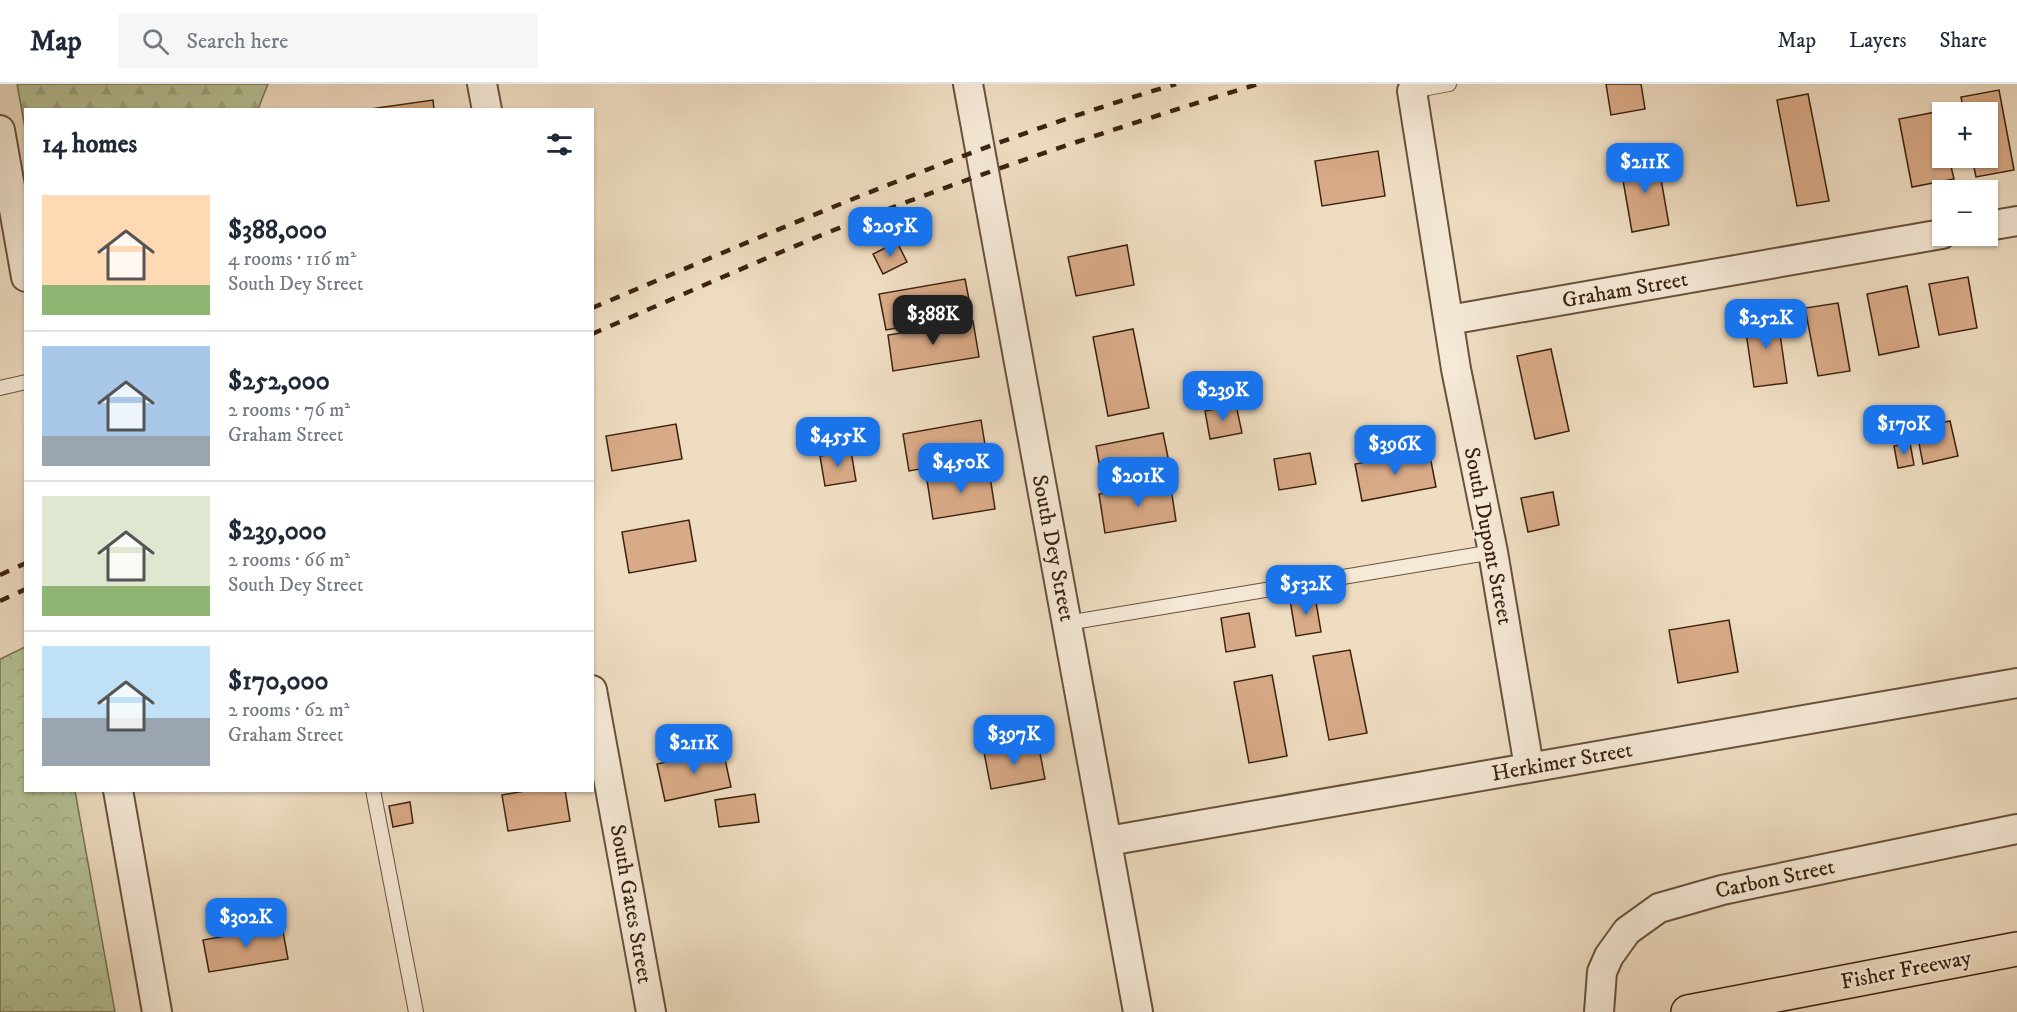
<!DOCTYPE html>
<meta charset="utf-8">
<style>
:root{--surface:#fff;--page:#f6f6f7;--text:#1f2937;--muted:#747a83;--line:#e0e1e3;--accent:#1a73e8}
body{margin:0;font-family:"IM FELL DW Pica",serif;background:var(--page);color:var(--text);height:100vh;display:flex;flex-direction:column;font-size:22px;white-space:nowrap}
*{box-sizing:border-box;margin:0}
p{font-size:20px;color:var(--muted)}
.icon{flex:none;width:33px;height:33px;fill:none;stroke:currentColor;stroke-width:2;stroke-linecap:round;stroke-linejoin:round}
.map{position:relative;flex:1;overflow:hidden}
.details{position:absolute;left:24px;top:24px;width:570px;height:684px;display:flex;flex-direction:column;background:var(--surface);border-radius:0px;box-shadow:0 2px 4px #0004}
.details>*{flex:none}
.fabs{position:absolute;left:1932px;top:18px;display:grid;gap:12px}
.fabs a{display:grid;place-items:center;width:66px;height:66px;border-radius:0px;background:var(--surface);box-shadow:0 2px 4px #0004;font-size:30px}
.price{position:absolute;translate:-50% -51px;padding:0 14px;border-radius:12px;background:var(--accent);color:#fff;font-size:20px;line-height:39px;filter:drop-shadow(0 2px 3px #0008)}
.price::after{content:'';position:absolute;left:50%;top:36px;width:18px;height:14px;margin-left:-9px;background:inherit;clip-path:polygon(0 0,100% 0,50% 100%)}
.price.active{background:#222;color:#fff}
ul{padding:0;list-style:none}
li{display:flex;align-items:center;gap:18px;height:150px;padding:0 18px}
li+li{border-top:2px solid var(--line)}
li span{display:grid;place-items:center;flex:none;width:168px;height:120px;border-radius:0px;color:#555}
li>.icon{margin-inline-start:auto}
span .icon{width:72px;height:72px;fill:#fffc;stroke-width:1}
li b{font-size:26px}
h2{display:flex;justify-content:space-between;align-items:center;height:72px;padding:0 18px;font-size:26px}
header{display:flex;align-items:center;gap:36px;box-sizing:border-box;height:84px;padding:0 30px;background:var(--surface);border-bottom:2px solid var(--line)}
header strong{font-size:28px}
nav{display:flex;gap:33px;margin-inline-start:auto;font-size:21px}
.search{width:420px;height:54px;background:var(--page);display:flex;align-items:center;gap:15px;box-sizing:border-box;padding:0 21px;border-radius:0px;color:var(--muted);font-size:22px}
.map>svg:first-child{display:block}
</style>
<header>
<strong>Map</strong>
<div class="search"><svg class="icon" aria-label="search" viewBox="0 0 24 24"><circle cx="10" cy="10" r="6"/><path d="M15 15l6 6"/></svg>Search here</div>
<nav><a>Map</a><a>Layers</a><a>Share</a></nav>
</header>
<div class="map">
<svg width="2017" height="928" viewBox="0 0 2017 928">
<defs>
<pattern id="forest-firs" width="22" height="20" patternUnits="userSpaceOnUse" patternTransform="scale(1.5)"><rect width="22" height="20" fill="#b5c297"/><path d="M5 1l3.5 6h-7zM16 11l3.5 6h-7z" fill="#9da681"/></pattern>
<pattern id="park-crowns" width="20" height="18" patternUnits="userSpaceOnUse" patternTransform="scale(1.5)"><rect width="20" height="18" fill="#b5c297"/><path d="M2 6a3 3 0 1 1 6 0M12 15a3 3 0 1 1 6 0" fill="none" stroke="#9da681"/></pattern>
</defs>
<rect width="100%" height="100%" fill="#efddc2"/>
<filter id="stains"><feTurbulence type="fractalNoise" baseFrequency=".00333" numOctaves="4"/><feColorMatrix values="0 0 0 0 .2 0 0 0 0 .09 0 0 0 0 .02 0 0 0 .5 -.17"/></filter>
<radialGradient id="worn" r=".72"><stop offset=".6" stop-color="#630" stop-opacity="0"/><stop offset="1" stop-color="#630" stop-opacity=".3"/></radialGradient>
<path fill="url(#forest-firs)" stroke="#787253" stroke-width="1.5" d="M17 0H268L258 25 26 26 25 44Z"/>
<path fill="url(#park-crowns)" stroke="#787253" stroke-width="1.5" d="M25 563 26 706 75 707 115 928H0V575Z"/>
<path fill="#d9aa87" stroke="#3b230f" stroke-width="1.5" d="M1606 0H1641L1645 25 1611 31Z
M1999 6 2014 86 1976 93 1972 74H1988V28H1964L1961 13Z
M1808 10 1829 117 1797 122 1777 16Z
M433 16 434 26H363Z
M1941 27 1942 74H1949L1954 95 1912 103 1899 35Z
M1378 67 1385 112 1322 122 1315 77Z
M1657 72 1669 141 1632 148 1620 79Z
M897 158 907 178 883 190 873 170Z
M1127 161 1134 201 1076 212 1068 173Z
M1968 193 1977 244 1939 251 1929 200Z
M965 195 972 231 886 246 879 210Z
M1907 202 1919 263 1879 271 1867 210Z
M1838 219 1850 287 1818 292 1805 224Z
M1777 229 1787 299 1754 303 1744 235Z
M973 237 979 273 893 287 888 251Z
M1133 245 1149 324 1108 332 1093 253Z
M1551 265 1569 347 1535 355 1517 272Z
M1236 321 1242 349 1210 355 1205 327Z
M981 336 987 373 909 387 903 350Z
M1950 337 1958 372 1923 380 1916 344Z
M676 340 682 375 612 387 606 352Z
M1163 349 1171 388 1103 400 1096 362Z
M1910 359 1914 381 1898 384 1894 362Z
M851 367 856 397 825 402 820 372Z
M1429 367 1436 403 1362 417 1355 380Z
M1310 369 1316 400 1279 406 1274 375Z
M989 386 995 425 933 435 927 396Z
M1170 398 1176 437 1105 449 1099 410Z
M1553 408 1559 441 1528 448 1521 414Z
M689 436 696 477 629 489 622 448Z
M1315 512 1321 548 1296 552 1290 516Z
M1249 529 1255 563 1226 568 1221 534Z
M1729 536 1738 588 1678 599 1669 546Z
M1350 566 1367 649 1329 656 1313 572Z
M1272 591 1287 672 1249 679 1234 598Z
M1038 659 1045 695 991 705 984 668Z
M723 666 731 703 665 717 657 680Z
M530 706H565L570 737 508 747 502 711Z
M755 710 759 738 719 743 715 716Z
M410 718 413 739 393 743 389 722Z
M282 842 288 875 209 888 203 856Z"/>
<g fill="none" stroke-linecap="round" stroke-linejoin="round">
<g stroke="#68523c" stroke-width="16">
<path id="service" d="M1412 7 1449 0
M0 304 26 298
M1067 539 1493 468
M373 706 416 928"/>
</g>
<g stroke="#68523c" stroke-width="32">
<path id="minor" d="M482 0 487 26
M968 0 1138 928
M1412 7 1456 285 1493 468 1529 683
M0 46 26 193
M1988 142 2017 137
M1449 236 1942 150
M592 606 651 928
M118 706 157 928
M1108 757 2017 599
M1599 928 1602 888 1609 872 1627 847 1659 824 1722 806 2017 745"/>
</g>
<g stroke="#3b230f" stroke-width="36">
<path id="motorway" d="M1688 928 2017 865"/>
</g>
<use href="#service" stroke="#f5e9d7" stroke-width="14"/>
<use href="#minor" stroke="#f5e9d7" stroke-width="28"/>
<use href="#motorway" stroke="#efddc2" stroke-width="33"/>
<path stroke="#3b230f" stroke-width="4.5" stroke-dasharray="10 10" stroke-linecap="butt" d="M592 224C784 143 976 59 1176 0
M592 250C673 215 753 179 834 146 973 91 1115 44 1258 0
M0 491 26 479
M0 517 26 505"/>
</g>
<g text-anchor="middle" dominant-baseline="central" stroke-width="4.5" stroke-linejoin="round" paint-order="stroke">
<g font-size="22" fill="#3b230f" stroke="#f5e9d7">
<text transform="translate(1625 206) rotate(-10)">Graham Street</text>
<text transform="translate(1488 452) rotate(79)">South Dupont Street</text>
<text transform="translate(1053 464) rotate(79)">South Dey Street</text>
<text transform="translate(1562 678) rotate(-10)">Herkimer Street</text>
<text transform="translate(1775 795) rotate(-12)">Carbon Street</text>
<text transform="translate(631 820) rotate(80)">South Gates Street</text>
<text transform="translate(1906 886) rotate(-11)">Fisher Freeway</text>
</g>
</g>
<rect width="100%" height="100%" filter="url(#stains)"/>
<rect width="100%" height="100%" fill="url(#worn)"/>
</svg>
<div class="fabs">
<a>+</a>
<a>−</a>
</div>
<b class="price" style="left:1645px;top:110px">$211K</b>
<b class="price" style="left:890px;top:174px">$205K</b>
<b class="price active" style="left:933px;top:262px">$388K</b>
<b class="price" style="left:1766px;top:266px">$252K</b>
<b class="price" style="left:1223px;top:338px">$239K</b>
<b class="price" style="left:1904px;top:372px">$170K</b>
<b class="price" style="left:838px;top:384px">$455K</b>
<b class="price" style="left:1395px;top:392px">$396K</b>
<b class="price" style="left:961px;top:410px">$450K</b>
<b class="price" style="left:1138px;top:424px">$201K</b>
<b class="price" style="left:1306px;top:532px">$532K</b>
<b class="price" style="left:1014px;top:682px">$397K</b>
<b class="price" style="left:694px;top:691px">$211K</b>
<b class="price" style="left:246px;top:865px">$302K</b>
<section class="details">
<h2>14 homes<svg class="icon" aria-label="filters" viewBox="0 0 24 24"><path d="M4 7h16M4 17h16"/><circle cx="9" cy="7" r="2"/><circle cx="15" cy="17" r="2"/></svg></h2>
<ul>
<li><span style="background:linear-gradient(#ffd9b3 75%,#8fb573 0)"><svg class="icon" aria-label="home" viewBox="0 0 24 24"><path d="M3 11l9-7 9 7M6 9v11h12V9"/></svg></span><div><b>$388,000</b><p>4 rooms · 116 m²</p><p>South Dey Street</p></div></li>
<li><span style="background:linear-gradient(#a9c7e8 75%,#9aa5b1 0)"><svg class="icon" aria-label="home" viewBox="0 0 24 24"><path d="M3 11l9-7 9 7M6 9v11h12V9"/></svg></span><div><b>$252,000</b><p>2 rooms · 76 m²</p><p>Graham Street</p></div></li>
<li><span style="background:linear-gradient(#dfe7d0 75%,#8fb573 0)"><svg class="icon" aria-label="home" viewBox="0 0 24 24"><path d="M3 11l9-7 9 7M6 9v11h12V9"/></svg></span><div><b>$239,000</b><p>2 rooms · 66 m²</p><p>South Dey Street</p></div></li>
<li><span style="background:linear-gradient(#bfe0f5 60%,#9aa5b1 0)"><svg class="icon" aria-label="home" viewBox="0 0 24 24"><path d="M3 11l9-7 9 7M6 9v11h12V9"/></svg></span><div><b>$170,000</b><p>2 rooms · 62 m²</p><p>Graham Street</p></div></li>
</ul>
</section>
</div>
